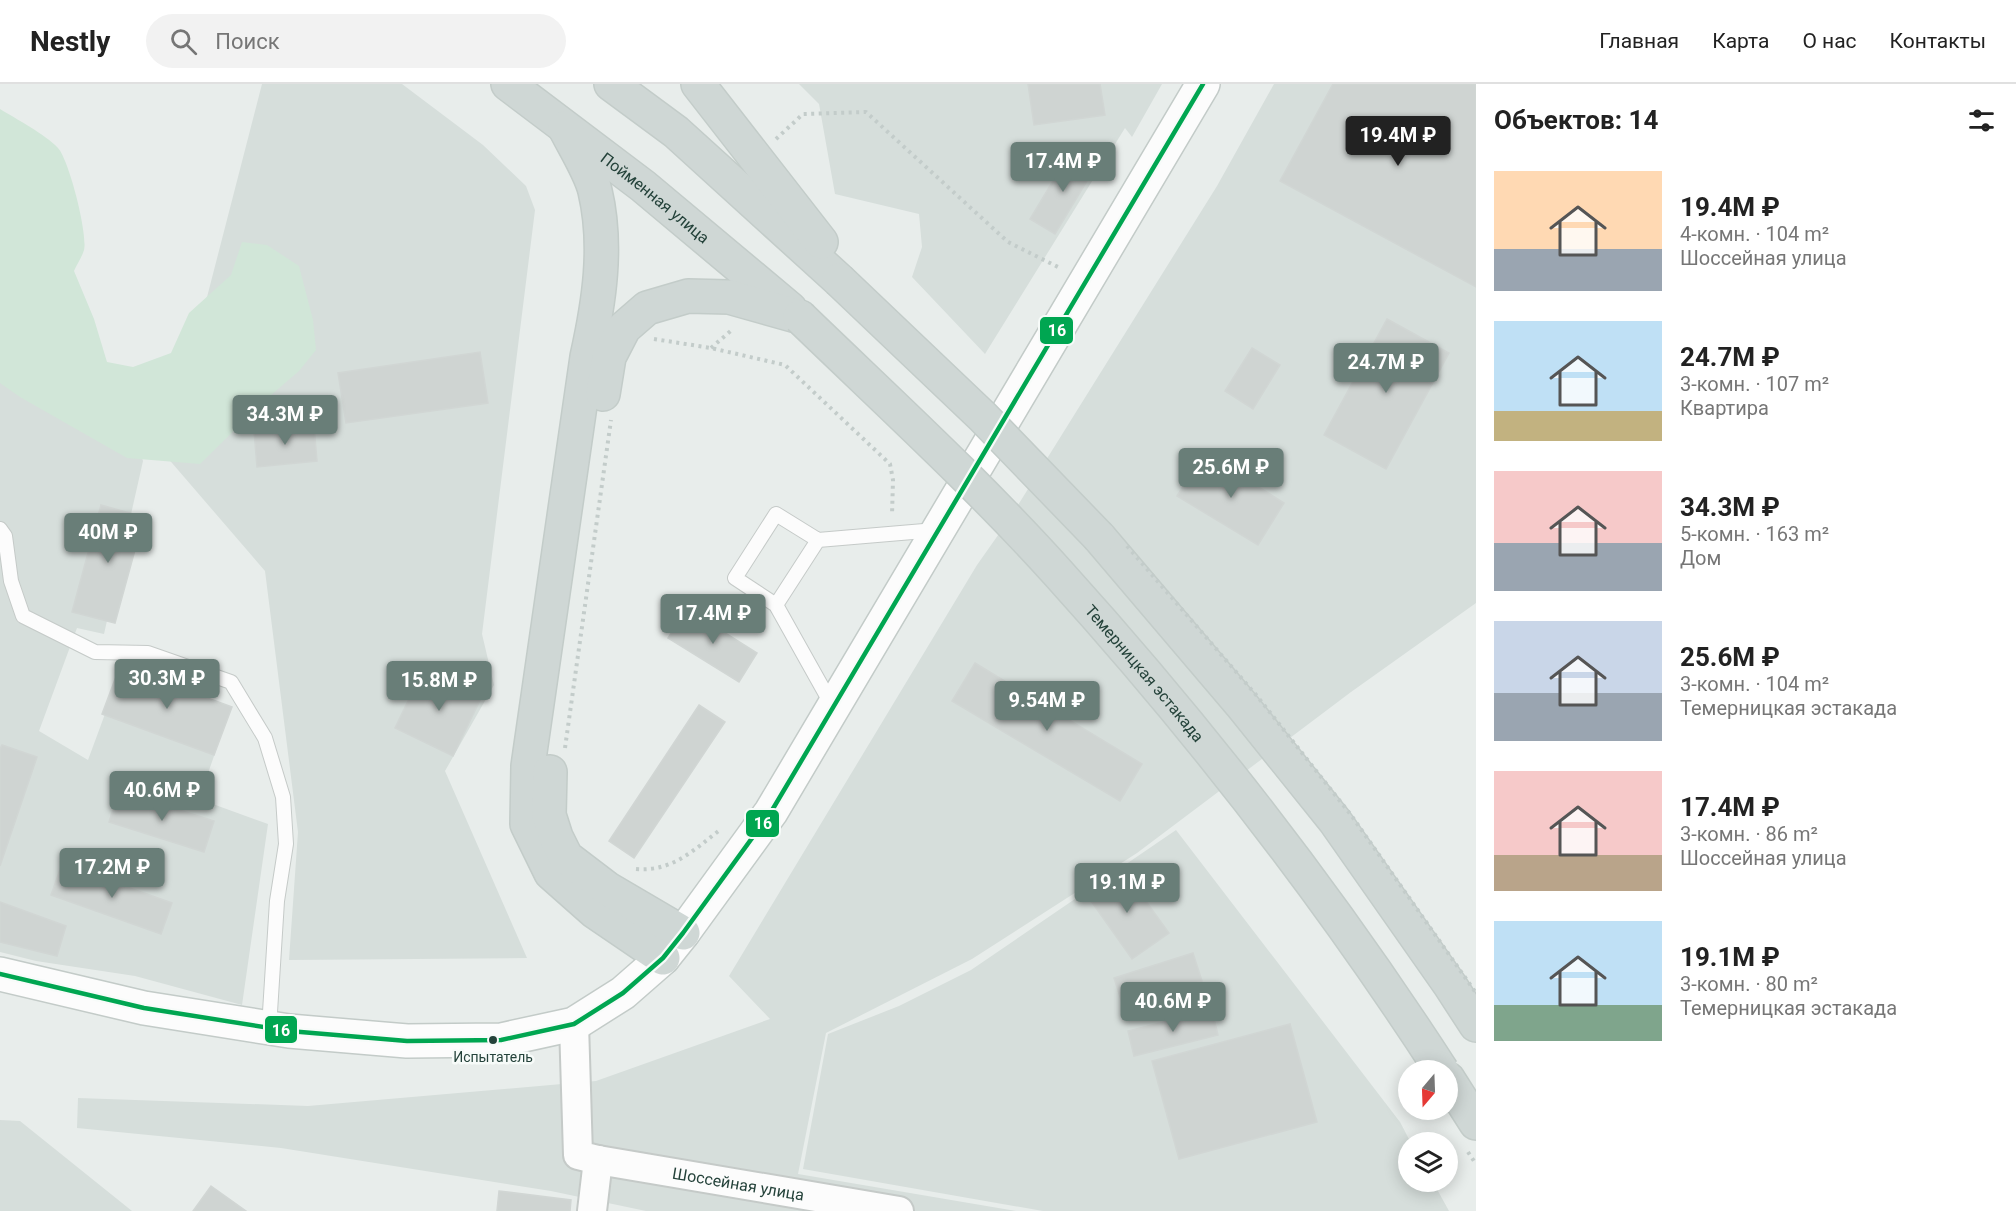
<!DOCTYPE html>
<html lang="ru">
<meta charset="utf-8">
<style>
:root{--surface:#fff;--page:#f2f2f2;--text:#222;--muted:#767676;--line:#e0e0e0;--accent:#697e78}
body{margin:0;font-family:Roboto,sans-serif;background:var(--page);color:var(--text);height:100vh;display:flex;flex-direction:column;font-size:22px;white-space:nowrap}
*{box-sizing:border-box;margin:0}
p{font-size:20px;color:var(--muted)}
.icon{flex:none;width:33px;height:33px;fill:none;stroke:currentColor;stroke-width:2;stroke-linecap:round;stroke-linejoin:round}
.map{position:relative;flex:1;overflow:hidden}
.drawer{display:flex;flex-direction:column;background:var(--surface);width:540px}
.drawer>*{flex:none}
.needle{width:39px;rotate:199deg}
.fabs{position:absolute;left:1398px;top:976px;display:grid;gap:12px}
.fabs a{display:grid;place-items:center;width:60px;height:60px;border-radius:50%;background:var(--surface);box-shadow:0 3px 15px #0003;font-size:30px}
.price{position:absolute;translate:-50% -51px;padding:0 14px;border-radius:6px;background:var(--accent);color:#fff;font-size:20px;line-height:39px;filter:drop-shadow(0 2px 3px #0008)}
.price::after{content:'';position:absolute;left:50%;top:36px;width:18px;height:14px;margin-left:-9px;background:inherit;clip-path:polygon(0 0,100% 0,50% 100%)}
.price.active{background:#222;color:#fff}
ul{padding:0;list-style:none}
li{display:flex;align-items:center;gap:18px;height:150px;padding:0 18px}
li span{display:grid;place-items:center;flex:none;width:168px;height:120px;border-radius:0px;color:#555}
li>.icon{margin-inline-start:auto}
span .icon{width:72px;height:72px;fill:#fffc;stroke-width:1}
li b{font-size:26px}
h2{display:flex;justify-content:space-between;align-items:center;height:72px;padding:0 18px;font-size:26px}
header{display:flex;align-items:center;gap:36px;box-sizing:border-box;height:84px;padding:0 30px;background:var(--surface);border-bottom:2px solid var(--line)}
header strong{font-size:28px}
nav{display:flex;gap:33px;margin-inline-start:auto;font-size:21px}
.search{width:420px;height:54px;background:var(--page);display:flex;align-items:center;gap:15px;box-sizing:border-box;padding:0 21px;border-radius:33px;color:var(--muted);font-size:22px}
main{display:flex;flex:1;min-height:0}
.map>svg:first-child{display:block}
</style>
<header>
<strong>Nestly</strong>
<div class="search"><svg class="icon" aria-label="search" viewBox="0 0 24 24"><circle cx="10" cy="10" r="6"/><path d="M15 15l6 6"/></svg>Поиск</div>
<nav><a>Главная</a><a>Карта</a><a>О нас</a><a>Контакты</a></nav>
</header>
<main>
<div class="map">
<svg width="1476" height="1127" viewBox="0 0 1476 1127">
<rect width="100%" height="100%" fill="#e8edeb"/>
<path fill="#d6dedb" d="M262 0H402L483 61 526 102 535 126 482 550 494 601 445 687 527 874 289 876 298 748 265 487 166 372Z
M799 0H1162L1132 53 1125 44 985 270 912 193 922 163 919 130 835 110 819 20Z
M1274 0H1476V519L1351 608 1137 769 972 875 826 949 798 1090 1016 1127H646L551 1107 281 1064 77 1044 78 1014 308 1022 596 997 770 935 729 892 977 481 1008 437 1217 102Z
M0 292 138 363 143 377 104 550 77 544 39 647 88 676 119 592 228 632 199 715 268 740 242 921 135 892 36 877 0 868Z
M1176 746 1400 1038 1411 1059H1408V1098H1433L1449 1127H1043L803 1085 828 950 899 922 971 886Z
M0 1036 20 1037 132 1127H0Z"/>
<path fill="#d1e6d8" d="M0 25C16 35 45 50 58 64 69 76 88 150 84 166 82 173 77 180 74 187L94 235 107 278 133 283 171 269 189 229 231 191 242 158 267 161 299 182 313 236 316 266 299 287 264 317 200 380 127 374 20 313 0 299Z"/>
<path fill="#cfd4d2" stroke="#d1d6d4" stroke-width="1.5" d="M1028 0H1100L1105 31 1034 41Z
M1333 0H1476V203L1280 97Z
M1071 67 1096 82 1055 150 1030 135Z
M1387 235 1449 269 1386 385 1324 351Z
M1252 264 1280 281 1253 325 1225 307Z
M480 268 488 319 346 339 338 289Z
M314 342 317 377 257 383 254 347Z
M1204 369 1284 419 1258 461 1177 412Z
M101 421 144 433 115 539 72 528Z
M687 525 757 569 739 598 668 554Z
M975 579 1142 680 1120 717 952 617Z
M120 582 232 623 214 671 102 630Z
M424 584 482 612 453 672 395 644Z
M699 621 725 638 634 774 609 757Z
M2 661 37 673 0 782V665Z
M119 707 214 737 204 768 109 738Z
M62 780 172 819 161 850 51 811Z
M1122 784 1169 849 1132 875 1086 810Z
M0 818 66 842 57 872 0 858Z
M1193 869 1202 897 1123 922 1114 894Z
M1212 926 1218 951 1134 972 1128 947Z
M1290 940 1317 1038 1179 1075 1152 977Z
M211 1102 246 1127H193Z
M499 1107 571 1116 570 1127H497Z"/>
<g fill="none" stroke-linecap="round" stroke-linejoin="round">
<g stroke="#c5cac8" stroke-width="16">
<path id="service" d="M0 445 5 452 11 497 23 532 95 568 148 569 231 598 265 654 283 713 286 760 277 817 269 944
M776 521 735 494 776 430 818 456
M832 621 776 521 818 456 936 446"/>
</g>
<g stroke="#c5cac8" stroke-width="32">
<g id="minor">
<path id="s1" d="M574 940 578 1071 598 1076 899 1127"/>
<path d="M592 1127 598 1076"/>
</g>
</g>
<g stroke="#c3cbc8" stroke-width="36">
<path id="secondary" d="M0 890 144 924 289 947 407 957 501 956 574 940 623 909 663 874 683 849 771 728 1203 0"/>
</g>
<g stroke="#c3ccc9" stroke-width="36">
<g id="primary">
<path id="s2" d="M508 0 643 102 790 225"/>
<path d="M611 0 676 48 839 196"/>
<path d="M698 0 821 158"/>
<path d="M565 44C574 62 591 89 595 107 608 162 599 219 587 273L528 682 527 740 551 789 594 827 663 874"/>
<path d="M603 310 609 273 624 244 647 224 688 212 729 213 800 233"/>
<path d="M1099 453 1241 620 1335 737 1450 901 1476 941"/>
<path d="M550 688 549 731 556 753 566 773 608 805 683 849"/>
<path d="M1448 995 1476 1039"/>
</g>
</g>
<path stroke="#c3ccca" stroke-width="4" stroke-dasharray="3 4.5" stroke-linecap="butt" d="M776 55 803 30 866 28 1008 158 1060 184
M654 255 711 264 785 281 890 380 893 396 892 431
M711 264 733 245
M565 664 611 336
M636 785C672 788 694 766 721 745
M1468 1068 1476 1080"/>
<use href="#service" stroke="#fcfcfc" stroke-width="14"/>
<use href="#minor" stroke="#fcfcfc" stroke-width="28"/>
<use href="#secondary" stroke="#fcfcfc" stroke-width="33"/>
<use href="#primary" stroke="#cfd7d5" stroke-width="33"/>
<g stroke="#c3ccc9" stroke-width="36" stroke-linecap="butt">
<g id="primary-bridge">
<path d="M839 196 983 333 1099 453"/>
<path id="s3" d="M800 233C887 317 977 399 1058 489 1199 645 1328 811 1442 987"/>
</g>
</g>
<path stroke="#c3ccca" stroke-width="4" stroke-dasharray="3 4.5" stroke-linecap="butt" d="M1127 462 1257 612 1351 731 1476 909"/>
<use href="#primary-bridge" stroke="#cfd7d5" stroke-width="33"/>
<g stroke="#f7fbf9" stroke-width="9">
<path id="bus-1" d="M0 890 144 924 289 947 407 957 501 956 574 940 623 909 663 874 683 849 771 728 1203 0"/>
</g>
<use href="#bus-1" stroke="#00a651" stroke-width="4.5"/>
</g>
<circle fill="#24423a" stroke="#f7fbf9" stroke-width="2" cx="493" cy="956" r="5"/>
<g text-anchor="middle" dominant-baseline="central" stroke-width="5" stroke-linejoin="round" paint-order="stroke">
<g font-size="14" fill="#24423a" stroke="#f7fbf9">
<text x="493" y="973">Испытатель</text>
</g>
<g font-size="16" fill="#24423a" stroke="#f7fbf9">
<text stroke="none"><textPath href="#s2" startOffset="186">Пойменная улица</textPath></text>
<text stroke="none"><textPath href="#s3" startOffset="496">Темерницкая эстакада</textPath></text>
<text stroke="none"><textPath href="#s1" startOffset="294">Шоссейная улица</textPath></text>
</g>
</g>
<g stroke="#f7fbf9" stroke-width="2">
<rect x="1039" y="232" width="35" height="29" rx="6" fill="#00a651"/>
<rect x="745" y="725" width="35" height="29" rx="6" fill="#00a651"/>
<rect x="264" y="931" width="34" height="29" rx="6" fill="#00a651"/>
</g>
<g font-size="16" text-anchor="middle" font-weight="bold" fill="#fff">
<text x="1057" y="252">16</text>
<text x="763" y="745">16</text>
<text x="281" y="952">16</text>
</g>
</svg>
<div class="fabs">
<a><svg class="needle" viewBox="-14 -14 28 28"><path d="M0-13l5 13h-10z" fill="#e53935"/><path d="M0 13l5-13h-10z" fill="#767676"/></svg></a>
<a><svg class="icon" aria-label="layers" viewBox="0 0 24 24"><path d="M12 4l9 5-9 5-9-5zM3 14l9 5 9-5"/></svg></a>
</div>
<b class="price active" style="left:1398px;top:83px">19.4M ₽</b>
<b class="price" style="left:1063px;top:109px">17.4M ₽</b>
<b class="price" style="left:1386px;top:310px">24.7M ₽</b>
<b class="price" style="left:285px;top:362px">34.3M ₽</b>
<b class="price" style="left:1231px;top:415px">25.6M ₽</b>
<b class="price" style="left:108px;top:480px">40M ₽</b>
<b class="price" style="left:713px;top:561px">17.4M ₽</b>
<b class="price" style="left:167px;top:626px">30.3M ₽</b>
<b class="price" style="left:439px;top:628px">15.8M ₽</b>
<b class="price" style="left:1047px;top:648px">9.54M ₽</b>
<b class="price" style="left:162px;top:738px">40.6M ₽</b>
<b class="price" style="left:112px;top:815px">17.2M ₽</b>
<b class="price" style="left:1127px;top:830px">19.1M ₽</b>
<b class="price" style="left:1173px;top:949px">40.6M ₽</b>
</div>
<section class="drawer">
<h2>Объектов: 14<svg class="icon" aria-label="filters" viewBox="0 0 24 24"><path d="M4 7h16M4 17h16"/><circle cx="9" cy="7" r="2"/><circle cx="15" cy="17" r="2"/></svg></h2>
<ul>
<li><span style="background:linear-gradient(#ffd9b3 65%,#9aa5b1 0)"><svg class="icon" aria-label="home" viewBox="0 0 24 24"><path d="M3 11l9-7 9 7M6 9v11h12V9"/></svg></span><div><b>19.4M ₽</b><p>4-комн. · 104 m²</p><p>Шоссейная улица</p></div></li>
<li><span style="background:linear-gradient(#bfe0f5 75%,#c2b280 0)"><svg class="icon" aria-label="home" viewBox="0 0 24 24"><path d="M3 11l9-7 9 7M6 9v11h12V9"/></svg></span><div><b>24.7M ₽</b><p>3-комн. · 107 m²</p><p>Квартира</p></div></li>
<li><span style="background:linear-gradient(#f6c9c9 60%,#9aa5b1 0)"><svg class="icon" aria-label="home" viewBox="0 0 24 24"><path d="M3 11l9-7 9 7M6 9v11h12V9"/></svg></span><div><b>34.3M ₽</b><p>5-комн. · 163 m²</p><p>Дом</p></div></li>
<li><span style="background:linear-gradient(#c9d6e8 60%,#9aa5b1 0)"><svg class="icon" aria-label="home" viewBox="0 0 24 24"><path d="M3 11l9-7 9 7M6 9v11h12V9"/></svg></span><div><b>25.6M ₽</b><p>3-комн. · 104 m²</p><p>Темерницкая эстакада</p></div></li>
<li><span style="background:linear-gradient(#f6c9c9 70%,#b9a48a 0)"><svg class="icon" aria-label="home" viewBox="0 0 24 24"><path d="M3 11l9-7 9 7M6 9v11h12V9"/></svg></span><div><b>17.4M ₽</b><p>3-комн. · 86 m²</p><p>Шоссейная улица</p></div></li>
<li><span style="background:linear-gradient(#bfe0f5 70%,#7fa58c 0)"><svg class="icon" aria-label="home" viewBox="0 0 24 24"><path d="M3 11l9-7 9 7M6 9v11h12V9"/></svg></span><div><b>19.1M ₽</b><p>3-комн. · 80 m²</p><p>Темерницкая эстакада</p></div></li>
</ul>
</section>
</main>
